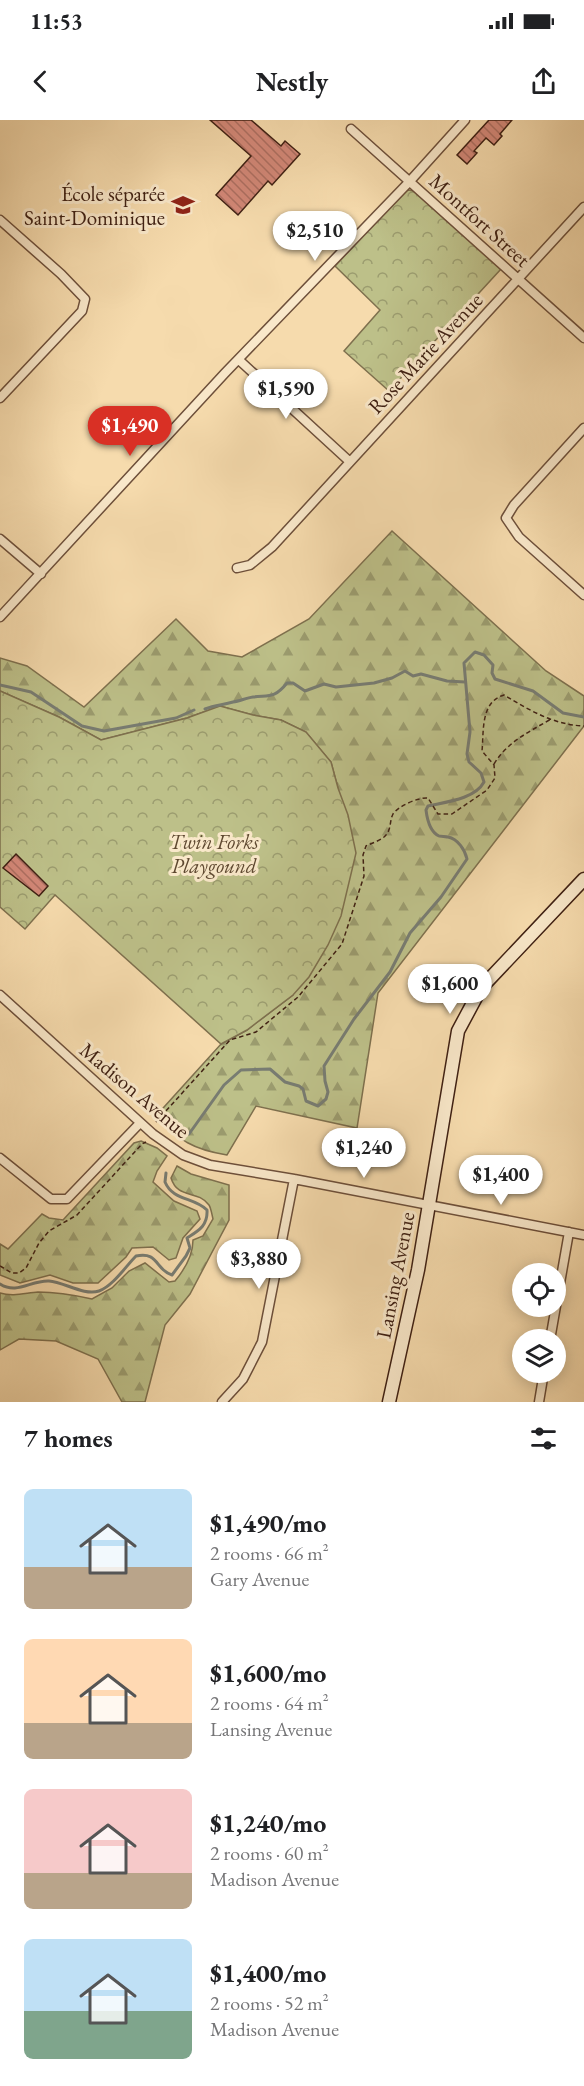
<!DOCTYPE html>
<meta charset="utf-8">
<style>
:root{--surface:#fff;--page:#f2f2f2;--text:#202124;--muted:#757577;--accent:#d93025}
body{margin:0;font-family:"EB Garamond",serif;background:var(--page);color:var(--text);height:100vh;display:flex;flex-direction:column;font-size:22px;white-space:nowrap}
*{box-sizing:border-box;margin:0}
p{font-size:20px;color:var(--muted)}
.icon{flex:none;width:33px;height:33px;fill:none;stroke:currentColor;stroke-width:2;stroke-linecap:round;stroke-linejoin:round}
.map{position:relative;height:1282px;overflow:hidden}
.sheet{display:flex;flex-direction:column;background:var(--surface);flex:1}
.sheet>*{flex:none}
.controls{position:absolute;left:512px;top:1143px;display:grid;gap:12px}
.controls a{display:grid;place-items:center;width:54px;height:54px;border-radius:50%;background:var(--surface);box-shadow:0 3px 15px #0003;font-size:30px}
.price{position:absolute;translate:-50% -51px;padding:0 14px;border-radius:21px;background:#fff;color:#222;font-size:20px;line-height:39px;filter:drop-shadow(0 2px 3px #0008)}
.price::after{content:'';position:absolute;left:50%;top:36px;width:18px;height:14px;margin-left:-9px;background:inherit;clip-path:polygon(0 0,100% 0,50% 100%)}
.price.selected{background:var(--accent);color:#fff}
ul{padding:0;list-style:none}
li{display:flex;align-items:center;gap:18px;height:150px;padding:0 24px}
li span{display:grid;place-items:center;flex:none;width:168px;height:120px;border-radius:9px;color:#555}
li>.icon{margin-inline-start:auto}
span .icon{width:72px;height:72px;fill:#fffc;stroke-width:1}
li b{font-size:26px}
h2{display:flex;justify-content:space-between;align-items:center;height:72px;padding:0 24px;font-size:26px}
.status{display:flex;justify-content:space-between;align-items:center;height:42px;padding:0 30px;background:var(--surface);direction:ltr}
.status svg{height:16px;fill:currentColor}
header{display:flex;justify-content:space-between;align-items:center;height:78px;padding:0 24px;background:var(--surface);font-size:27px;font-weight:700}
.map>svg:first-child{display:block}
</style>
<div class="status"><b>11:53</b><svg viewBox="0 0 49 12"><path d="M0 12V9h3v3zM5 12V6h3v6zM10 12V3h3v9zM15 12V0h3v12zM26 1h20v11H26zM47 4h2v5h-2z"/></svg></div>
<header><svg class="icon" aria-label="back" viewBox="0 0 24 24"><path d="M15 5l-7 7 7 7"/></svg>Nestly<svg class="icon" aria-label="share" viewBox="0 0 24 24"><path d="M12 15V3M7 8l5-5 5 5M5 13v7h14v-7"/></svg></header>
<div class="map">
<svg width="584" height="1282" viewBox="0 0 584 1282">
<defs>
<pattern id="forest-firs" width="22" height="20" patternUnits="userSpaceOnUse" patternTransform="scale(1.5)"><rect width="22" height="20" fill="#bdc089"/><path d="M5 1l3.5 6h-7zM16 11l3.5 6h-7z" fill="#9b9c6f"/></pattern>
<pattern id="park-crowns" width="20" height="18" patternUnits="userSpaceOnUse" patternTransform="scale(1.5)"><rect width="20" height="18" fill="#bdc089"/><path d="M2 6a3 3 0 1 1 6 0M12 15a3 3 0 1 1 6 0" fill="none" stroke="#9b9c6f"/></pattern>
<pattern id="building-back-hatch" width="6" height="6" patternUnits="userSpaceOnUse" patternTransform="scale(1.5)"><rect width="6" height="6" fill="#d28777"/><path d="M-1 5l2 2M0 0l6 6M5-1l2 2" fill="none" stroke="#ac6e60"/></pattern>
</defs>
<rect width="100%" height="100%" fill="#f6dbad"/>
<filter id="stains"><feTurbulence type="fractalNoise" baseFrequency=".00333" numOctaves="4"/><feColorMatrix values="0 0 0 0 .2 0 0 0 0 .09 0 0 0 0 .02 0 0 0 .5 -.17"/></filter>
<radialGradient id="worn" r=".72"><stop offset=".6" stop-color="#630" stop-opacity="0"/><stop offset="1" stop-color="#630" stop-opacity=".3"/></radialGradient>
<path fill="url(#forest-firs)" stroke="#7e704e" stroke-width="1.5" d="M392 411 546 551 584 576V606L378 873 357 1008 256 986 227 1035C191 1029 182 1021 155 997L221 924 247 910 293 875 338 668 331 642 306 612 281 600 253 595 220 586 187 598 101 620 59 597 0 571V538L27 546 84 587 176 499 208 531 242 537 309 499Z
M141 1021 157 1028 167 1036 157 1051 153 1062 174 1081 197 1091 200 1099 183 1118 176 1138 169 1140 153 1127 132 1128 126 1137 98 1163H73L50 1155 20 1163 0 1155V1124L8 1129 42 1094 49 1098 63 1100 134 1023Z
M177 1046 191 1054 229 1065V1100L190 1174 165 1205 145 1282H122L98 1239 56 1221 19 1219 0 1230V1173C13 1177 25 1173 38 1172 56 1172 74 1175 92 1179L112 1168 129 1151 145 1143 169 1162 175 1161C185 1149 193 1135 193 1120L203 1116 213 1099C212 1095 211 1088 209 1085 197 1069 178 1080 171 1058Z"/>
<path fill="url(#park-crowns)" stroke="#7e704e" stroke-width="1.5" d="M408 70 414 71 501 149 389 271 344 231 380 190 335 146 404 72Z
M0 571 59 597 101 620 187 598 220 586 253 595 281 600 306 612 331 642 338 668 348 695 356 733 341 796 328 825 309 857 293 875 247 910 221 924 55 775 25 809 0 787Z"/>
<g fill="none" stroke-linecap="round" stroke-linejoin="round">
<path stroke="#787c72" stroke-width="3" d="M0 565 31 572 82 606 104 611 176 598 194 590
M205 589C215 585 223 585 233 582 240 581 246 578 253 577 269 575 274 579 287 563H293L305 571 324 564 336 567 374 563 392 558 405 551 413 556 421 554 447 561 465 562
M189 1014 224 965 241 950 270 949 285 962 299 966 303 969 306 981 318 986 326 979 328 972 325 961 324 946 354 899 390 852 410 813 441 777 467 739C465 730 458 719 448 717 447 717 440 716 439 716 430 712 427 698 426 690L428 686C446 682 475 679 484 662L481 653 469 642 467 634 470 612 464 543 475 532 484 535 493 545 492 553 495 559 533 571 563 593 584 597
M0 1164C17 1175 31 1160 49 1161 64 1162 84 1176 99 1171 113 1166 126 1146 136 1136 159 1131 155 1150 172 1155L186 1136 190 1128 187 1118C198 1111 208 1106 207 1090 194 1077 173 1081 165 1062L166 1053"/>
</g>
<path fill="url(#building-back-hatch)" stroke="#3f2013" stroke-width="1.5" d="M210 0H251L281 26 285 21 300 34 272 65 268 61 238 95 216 75 251 36Z
M489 0H512L500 14 502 16 494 25 486 18 474 31 477 33 467 44 457 35Z
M16 734 48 766 39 776 3 748Z"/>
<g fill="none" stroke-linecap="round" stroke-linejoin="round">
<g stroke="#6d4f3a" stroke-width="11">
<path id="street" d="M351 9 584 218
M0 100 61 154 85 179 82 191 0 278
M239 240 349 341
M584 308 514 385 506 398 519 417 584 475
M0 419 41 454
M237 448 250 445 272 427 584 87
M0 497 225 253 410 61 465 0
M0 875 153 1014 183 1035 210 1045 294 1059 584 1115
M0 1038 51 1079H67L140 1003
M550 1220 569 1112
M222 1282 243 1259 262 1222 294 1059
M539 1282 544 1252"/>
</g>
<g stroke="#3f2013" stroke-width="15">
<path id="secondary" d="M389 1282 418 1150 458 911 481 868 584 759"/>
</g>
<path stroke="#3f2013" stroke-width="1.5" stroke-dasharray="4.5 3" stroke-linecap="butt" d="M494 644C507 622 529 612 551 599
M156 1002 230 920 256 912 298 877 342 824 364 756 363 735 366 726C372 723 379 721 384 717 392 710 389 702 393 694 398 686 419 677 428 678L438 694H452L487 670 495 658 494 645 482 631C484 612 480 582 504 575 529 590 554 605 584 606
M0 1146 12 1153H19L26 1148 39 1123 49 1111 77 1095 142 1024 146 1022"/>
<use href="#street" stroke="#f9e8ca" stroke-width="8"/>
<use href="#secondary" stroke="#f9e8ca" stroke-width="12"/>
</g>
<defs>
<g id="school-bare" transform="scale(1.8)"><path d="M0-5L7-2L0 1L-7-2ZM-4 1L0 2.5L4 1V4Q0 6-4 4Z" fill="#8f2418" stroke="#f9e8ca" stroke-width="2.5" paint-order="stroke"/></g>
</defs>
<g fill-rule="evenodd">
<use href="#school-bare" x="183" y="85"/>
</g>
<g text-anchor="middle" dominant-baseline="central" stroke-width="6" stroke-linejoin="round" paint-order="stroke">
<g font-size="21" fill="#3f2013" stroke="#f9e8ca" text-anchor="end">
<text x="165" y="73">École séparée<tspan x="165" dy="24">Saint-Dominique</tspan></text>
</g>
<g font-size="21" fill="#3f2013" stroke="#f9e8ca">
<text transform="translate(480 100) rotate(42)">Montfort Street</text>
<text transform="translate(425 233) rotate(-47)">Rose Marie Avenue</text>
<text transform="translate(135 970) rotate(40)">Madison Avenue</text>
<text transform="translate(395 1155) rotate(-79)">Lansing Avenue</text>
</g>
<g font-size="21" font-style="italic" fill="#5e4830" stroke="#f9e8ca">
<text x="214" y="721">Twin Forks<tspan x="214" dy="24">Playgound</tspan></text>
</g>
</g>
<rect width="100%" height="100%" filter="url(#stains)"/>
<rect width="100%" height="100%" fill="url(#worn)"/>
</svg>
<div class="controls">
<a><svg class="icon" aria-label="locate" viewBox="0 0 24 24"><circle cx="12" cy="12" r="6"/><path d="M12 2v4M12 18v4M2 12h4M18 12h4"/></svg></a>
<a><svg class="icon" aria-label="layers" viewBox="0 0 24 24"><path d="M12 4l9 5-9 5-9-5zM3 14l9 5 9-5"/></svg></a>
</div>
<b class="price" style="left:315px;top:142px">$2,510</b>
<b class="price" style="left:286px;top:300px">$1,590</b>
<b class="price selected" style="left:130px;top:337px">$1,490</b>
<b class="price" style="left:450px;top:895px">$1,600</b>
<b class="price" style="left:364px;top:1059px">$1,240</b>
<b class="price" style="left:501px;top:1086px">$1,400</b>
<b class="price" style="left:259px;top:1170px">$3,880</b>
</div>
<section class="sheet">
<h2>7 homes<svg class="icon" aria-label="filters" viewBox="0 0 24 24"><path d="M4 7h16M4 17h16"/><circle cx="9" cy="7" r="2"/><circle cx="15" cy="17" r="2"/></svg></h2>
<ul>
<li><span style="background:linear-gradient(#bfe0f5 65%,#b9a48a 0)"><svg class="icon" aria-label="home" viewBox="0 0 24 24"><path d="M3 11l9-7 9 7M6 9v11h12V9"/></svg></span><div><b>$1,490/mo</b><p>2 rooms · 66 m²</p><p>Gary Avenue</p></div></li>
<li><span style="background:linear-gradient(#ffd9b3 70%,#b9a48a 0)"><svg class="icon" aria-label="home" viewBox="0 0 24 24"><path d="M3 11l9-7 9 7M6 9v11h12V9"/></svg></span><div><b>$1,600/mo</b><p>2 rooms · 64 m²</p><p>Lansing Avenue</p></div></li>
<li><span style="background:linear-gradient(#f6c9c9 70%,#b9a48a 0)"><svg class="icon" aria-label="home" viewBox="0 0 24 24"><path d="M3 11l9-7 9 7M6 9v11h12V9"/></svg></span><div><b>$1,240/mo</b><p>2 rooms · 60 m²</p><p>Madison Avenue</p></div></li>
<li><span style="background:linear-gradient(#bfe0f5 60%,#7fa58c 0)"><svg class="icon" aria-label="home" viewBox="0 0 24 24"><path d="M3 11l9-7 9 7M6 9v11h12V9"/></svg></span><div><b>$1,400/mo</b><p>2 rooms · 52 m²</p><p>Madison Avenue</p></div></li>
</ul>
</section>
